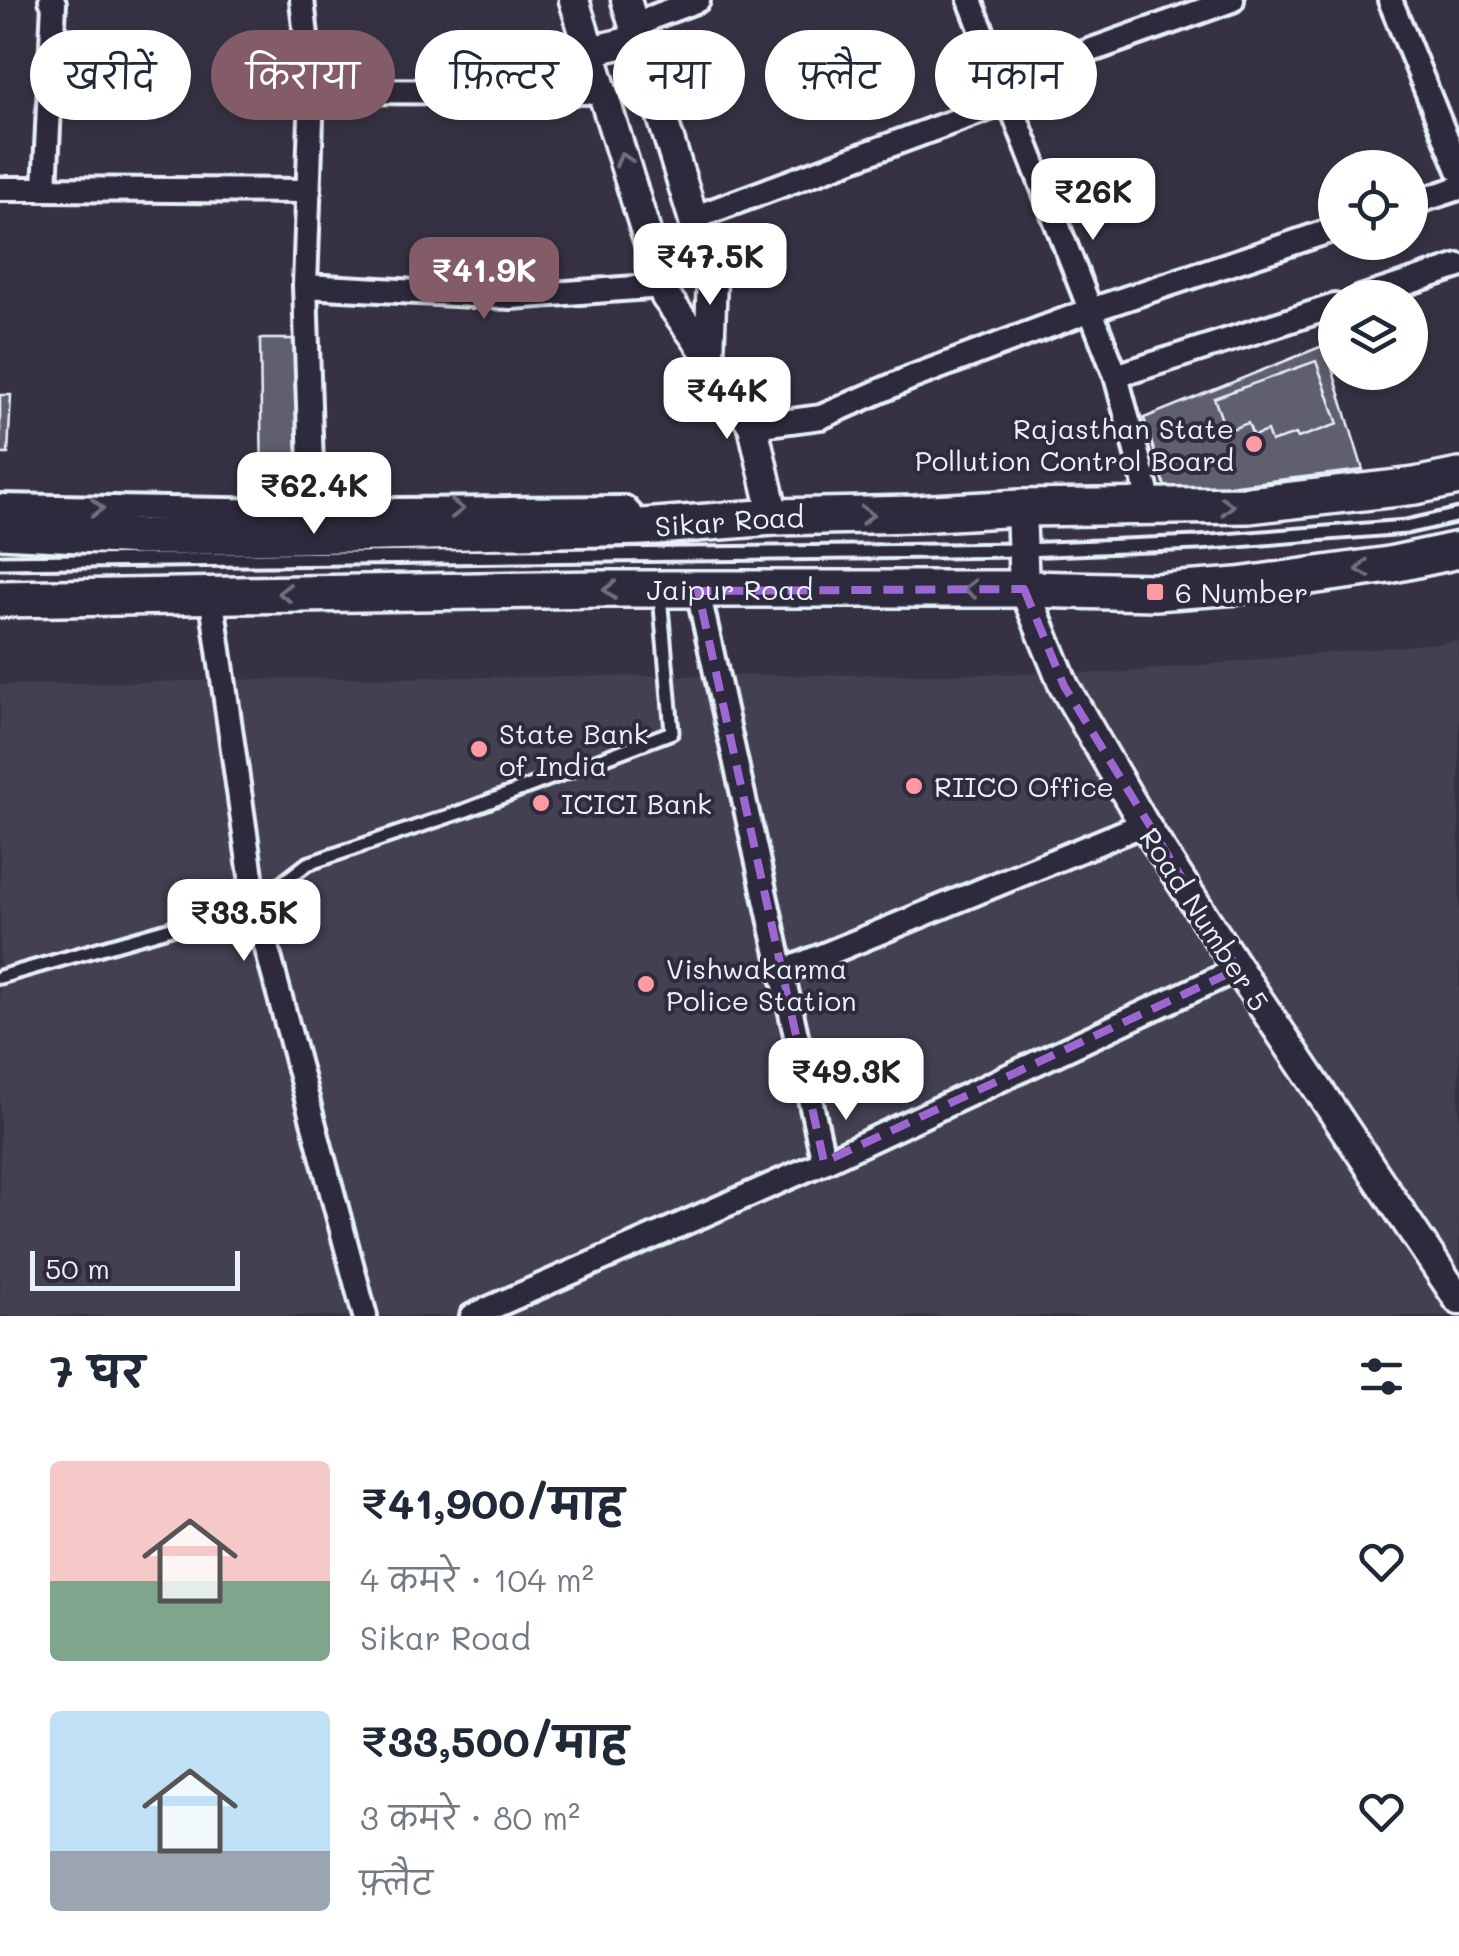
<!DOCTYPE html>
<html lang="hi">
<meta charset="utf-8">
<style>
:root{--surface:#fff;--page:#f2f2f3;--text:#1f2937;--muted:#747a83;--accent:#845c67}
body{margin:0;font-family:Mali,"Playpen Sans Deva",sans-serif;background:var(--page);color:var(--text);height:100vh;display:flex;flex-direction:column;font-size:38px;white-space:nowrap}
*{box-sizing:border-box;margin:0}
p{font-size:32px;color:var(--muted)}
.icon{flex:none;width:55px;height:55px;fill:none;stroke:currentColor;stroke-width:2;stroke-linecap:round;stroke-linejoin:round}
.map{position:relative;height:1316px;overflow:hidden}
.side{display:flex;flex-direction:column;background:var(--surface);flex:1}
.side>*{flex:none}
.banner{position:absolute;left:30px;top:30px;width:1400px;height:90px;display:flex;gap:20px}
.fabs{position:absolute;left:1318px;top:150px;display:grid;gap:20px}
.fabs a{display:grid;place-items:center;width:110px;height:110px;border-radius:50%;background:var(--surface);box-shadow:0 5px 15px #0003;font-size:50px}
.scale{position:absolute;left:30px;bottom:25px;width:210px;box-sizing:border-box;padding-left:10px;border:5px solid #e8f1f8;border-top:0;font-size:28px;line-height:35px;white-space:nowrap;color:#e8f1f8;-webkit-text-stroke:8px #2f2a3d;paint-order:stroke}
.price{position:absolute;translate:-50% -85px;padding:0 22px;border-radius:20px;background:#fff;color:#222;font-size:32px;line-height:65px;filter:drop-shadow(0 2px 5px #0008)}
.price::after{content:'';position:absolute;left:50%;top:60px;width:30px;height:22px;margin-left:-15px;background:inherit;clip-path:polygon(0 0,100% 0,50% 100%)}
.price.on{background:var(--accent);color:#fff}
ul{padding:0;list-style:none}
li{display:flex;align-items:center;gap:30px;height:250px;padding:0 50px}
li span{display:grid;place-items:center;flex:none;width:280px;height:200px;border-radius:10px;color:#555}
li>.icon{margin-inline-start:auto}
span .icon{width:120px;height:120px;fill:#fffc;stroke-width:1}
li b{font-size:42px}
h2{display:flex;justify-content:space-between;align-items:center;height:120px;padding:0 50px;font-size:42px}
.pill{padding:0 35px;border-radius:45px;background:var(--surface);box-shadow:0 5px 15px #0003;font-size:35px;line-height:90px}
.pill.on{background:var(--accent);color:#fff}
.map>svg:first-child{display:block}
</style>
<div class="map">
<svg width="1459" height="1316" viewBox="0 0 1459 1316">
<rect width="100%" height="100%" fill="#363244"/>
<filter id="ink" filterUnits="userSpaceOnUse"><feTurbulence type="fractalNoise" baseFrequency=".01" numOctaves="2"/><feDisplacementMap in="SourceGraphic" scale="20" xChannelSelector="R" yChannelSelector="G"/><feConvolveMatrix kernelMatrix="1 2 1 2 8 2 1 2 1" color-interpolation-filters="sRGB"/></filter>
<g filter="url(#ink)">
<path fill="#433f51" d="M1459 641V1316H0V685L327 678 1114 673Z"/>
<path fill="#605e6e" stroke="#e8f1f8" stroke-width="2.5" d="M260 339H297L299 464H277V488H262Z
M1325 345 1363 470 1167 493 1144 418Z
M1316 361 1338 424 1298 438 1296 434 1271 442 1267 431 1253 436 1248 423 1226 431 1214 398Z
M0 395H11L8 454H0Z"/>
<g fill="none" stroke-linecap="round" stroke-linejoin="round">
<g stroke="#e8f1f8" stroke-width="19">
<path id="service" d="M0 562 1023 550 1198 543 1406 527 1459 515
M0 977 255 904 307 864 464 811 672 732 660 595"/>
</g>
<g stroke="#e8f1f8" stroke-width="30">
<path id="minor" d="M302 0 312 91 305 286 313 526
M970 0 1116 376 1151 507
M1390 0 1459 170
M635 29 653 17 698 0
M1002 82 1232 0
M312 91 602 92
M0 189H45L54 3 51 0
M45 189 309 191
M1410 204 1459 188
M693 218 1009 101
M305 286 511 297 663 286
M1361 298 1459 266
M1116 376 1335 306
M753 426 821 417 910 378 1091 310 1335 229
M0 506 275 511 625 508 643 527
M698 591 824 1162
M211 594 255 904 365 1316
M780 973 1144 824
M472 1316 824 1162 1238 969"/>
</g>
<g stroke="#e8f1f8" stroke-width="35">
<path id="tertiary" d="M574 0 666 297 709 356 753 426 774 517
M626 0 712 279 709 356
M589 51 638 40
M1021 508 1024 589 1064 686 1144 824 1238 969 1459 1300"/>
</g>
<g stroke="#e8f1f8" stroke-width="42">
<g id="primary">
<path id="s1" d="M0 530 139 537 300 535 643 527 774 517 915 514 1021 508 1249 505 1415 486 1459 477"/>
<path id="s2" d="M0 599 600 589H1024L1155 592 1238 586 1389 565 1459 550"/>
</g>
</g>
<use href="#service" stroke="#2f2a3d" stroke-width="11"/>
<use href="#minor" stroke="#2f2a3d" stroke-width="22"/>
<use href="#tertiary" stroke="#2f2a3d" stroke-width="28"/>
<use href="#primary" stroke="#2f2a3d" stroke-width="35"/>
</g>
<defs><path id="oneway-chevron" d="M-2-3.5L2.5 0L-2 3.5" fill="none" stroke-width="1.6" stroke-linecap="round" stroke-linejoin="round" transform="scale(2.5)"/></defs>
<g stroke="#70707e">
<use href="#oneway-chevron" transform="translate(623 159) rotate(-107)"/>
<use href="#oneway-chevron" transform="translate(1227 506) rotate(-1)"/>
<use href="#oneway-chevron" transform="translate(97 508) rotate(1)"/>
<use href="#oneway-chevron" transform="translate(457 509)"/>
<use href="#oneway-chevron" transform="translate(867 515) rotate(-1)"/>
<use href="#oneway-chevron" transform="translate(1363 569) rotate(172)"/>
<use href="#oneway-chevron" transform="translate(970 589) rotate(180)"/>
<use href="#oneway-chevron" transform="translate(610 590) rotate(-179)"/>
<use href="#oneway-chevron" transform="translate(285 593) rotate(179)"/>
</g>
</g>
<path fill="none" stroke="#9c67d0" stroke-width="8" stroke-dasharray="20 12" stroke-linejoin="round" d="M1024 589 1064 686 1238 969 824 1162 698 591Z"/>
<g fill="#ff9aa2" stroke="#2f2a3d" stroke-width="4">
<circle cx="1254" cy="444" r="10"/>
<rect x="1145" y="582" width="20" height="20" rx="5"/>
<circle cx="479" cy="749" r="10"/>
<circle cx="914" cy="786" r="10"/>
<circle cx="541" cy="803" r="10"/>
<circle cx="646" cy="984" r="10"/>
</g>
<g text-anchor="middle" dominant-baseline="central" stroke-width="8" stroke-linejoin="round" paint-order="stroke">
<g font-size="28" fill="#e8f1f8" stroke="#2f2a3d" text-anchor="start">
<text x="1234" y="428" text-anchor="end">Rajasthan State<tspan x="1234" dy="32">Pollution Control Board</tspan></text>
<text x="1175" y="592">6 Number</text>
<text x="499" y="733">State Bank<tspan x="499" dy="32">of India</tspan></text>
<text x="934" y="786">RIICO Office</text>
<text x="561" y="803">ICICI Bank</text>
<text x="666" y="968">Vishwakarma<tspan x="666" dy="32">Police Station</tspan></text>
</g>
<g font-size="28" fill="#e8f1f8" stroke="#2f2a3d">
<text stroke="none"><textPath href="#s1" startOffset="730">Sikar Road</textPath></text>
<text stroke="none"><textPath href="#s2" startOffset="730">Jaipur Road</textPath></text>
<text transform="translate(1205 919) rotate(57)">Road Number 5</text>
</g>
</g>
</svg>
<div class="fabs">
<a><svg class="icon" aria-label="locate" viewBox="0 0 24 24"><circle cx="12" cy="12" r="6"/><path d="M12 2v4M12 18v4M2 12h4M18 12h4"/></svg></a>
<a><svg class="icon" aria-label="layers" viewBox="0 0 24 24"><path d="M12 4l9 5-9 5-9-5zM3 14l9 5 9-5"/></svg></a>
</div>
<div class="scale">50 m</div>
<b class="price" style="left:1093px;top:243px">₹26K</b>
<b class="price" style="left:710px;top:308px">₹47.5K</b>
<b class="price on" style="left:484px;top:322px">₹41.9K</b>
<b class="price" style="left:727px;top:442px">₹44K</b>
<b class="price" style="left:314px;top:537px">₹62.4K</b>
<b class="price" style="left:244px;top:964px">₹33.5K</b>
<b class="price" style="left:846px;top:1123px">₹49.3K</b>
<div class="banner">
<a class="pill">खरीदें</a>
<a class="pill on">किराया</a>
<a class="pill">फ़िल्टर</a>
<a class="pill">नया</a>
<a class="pill">फ़्लैट</a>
<a class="pill">मकान</a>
</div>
</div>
<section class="side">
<h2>7 घर<svg class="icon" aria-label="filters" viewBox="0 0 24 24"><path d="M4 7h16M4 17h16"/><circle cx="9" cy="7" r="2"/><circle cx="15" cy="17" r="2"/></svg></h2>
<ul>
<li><span style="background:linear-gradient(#f6c9c9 60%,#7fa58c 0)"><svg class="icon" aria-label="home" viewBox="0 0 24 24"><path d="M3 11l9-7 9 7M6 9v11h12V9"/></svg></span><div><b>₹41,900/माह</b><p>4 कमरे · 104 m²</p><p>Sikar Road</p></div><svg class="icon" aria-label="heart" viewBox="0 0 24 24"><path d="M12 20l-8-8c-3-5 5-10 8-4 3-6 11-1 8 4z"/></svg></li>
<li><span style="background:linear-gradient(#bfe0f5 70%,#9aa5b1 0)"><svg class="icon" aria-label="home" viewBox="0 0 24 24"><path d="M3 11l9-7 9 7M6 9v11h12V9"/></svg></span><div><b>₹33,500/माह</b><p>3 कमरे · 80 m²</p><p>फ़्लैट</p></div><svg class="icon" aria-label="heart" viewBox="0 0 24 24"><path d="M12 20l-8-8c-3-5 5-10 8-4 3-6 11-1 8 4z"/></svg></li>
</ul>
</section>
